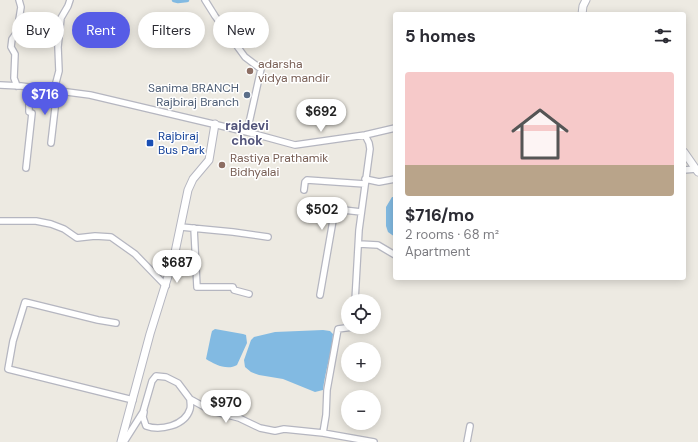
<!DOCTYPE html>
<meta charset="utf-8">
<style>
:root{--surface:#fff;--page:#f7f7f7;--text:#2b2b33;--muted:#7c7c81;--accent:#565ce6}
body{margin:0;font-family:"DM Sans",sans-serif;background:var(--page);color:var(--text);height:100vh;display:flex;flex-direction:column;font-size:15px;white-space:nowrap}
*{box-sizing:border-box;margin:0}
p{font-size:13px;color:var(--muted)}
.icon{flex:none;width:22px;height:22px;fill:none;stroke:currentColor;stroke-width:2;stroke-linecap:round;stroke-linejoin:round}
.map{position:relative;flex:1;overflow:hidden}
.sheet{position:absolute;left:393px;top:12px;width:293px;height:268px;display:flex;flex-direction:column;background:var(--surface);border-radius:4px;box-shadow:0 2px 10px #0003}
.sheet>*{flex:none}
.guide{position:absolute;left:12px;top:12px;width:321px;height:36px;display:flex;gap:8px}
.controls{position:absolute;left:341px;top:294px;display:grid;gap:8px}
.controls a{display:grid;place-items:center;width:40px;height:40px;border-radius:50%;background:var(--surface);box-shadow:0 2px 10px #0003;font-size:20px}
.price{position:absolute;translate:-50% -34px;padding:0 9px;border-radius:14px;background:#fff;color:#222;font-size:13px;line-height:26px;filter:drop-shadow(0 1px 2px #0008)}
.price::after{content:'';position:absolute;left:50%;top:24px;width:12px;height:9px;margin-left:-6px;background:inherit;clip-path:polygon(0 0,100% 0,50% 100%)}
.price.selected{background:var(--accent);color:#fff}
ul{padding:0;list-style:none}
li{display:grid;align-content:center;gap:8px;height:212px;padding:0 12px}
li span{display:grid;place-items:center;height:124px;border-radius:4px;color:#555}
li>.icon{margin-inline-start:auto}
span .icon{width:72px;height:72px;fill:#fffc;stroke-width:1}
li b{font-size:17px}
h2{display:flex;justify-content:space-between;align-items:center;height:48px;padding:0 12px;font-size:17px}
.pill{padding:0 14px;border-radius:18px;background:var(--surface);box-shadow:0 2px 10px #0003;font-size:14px;line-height:36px}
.pill.selected{background:var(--accent);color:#fff}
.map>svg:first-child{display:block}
</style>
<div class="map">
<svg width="698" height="442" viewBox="0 0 698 442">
<rect width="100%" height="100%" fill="#edeae2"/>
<path fill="#82bae2" d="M392 197H395V237L388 232 386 226V207Z
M215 329 243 334 246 335 247 343 237 365C227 371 214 364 206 359L211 335 212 331Z
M323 330 330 331 333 334C332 353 325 371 323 390L315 392 283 379 259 375 251 372 245 367 244 360 251 340 254 337 275 332Z"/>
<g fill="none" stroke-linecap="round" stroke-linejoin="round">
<path stroke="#82bae2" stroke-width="4.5" d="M174 0 178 1 187 0"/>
<g stroke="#b5b6c0" stroke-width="8">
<path id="street" d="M205 0 215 16 245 57 261 69 247 132
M0 85 21 86 90 95 247 132 295 145 365 135 395 128
M17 86 14 78 15 54 11 47 12 39 17 32 21 7 19 0
M54 90 59 71 58 47 61 18 68 6 70 0
M51 143 57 91
M26 168 32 113 29 112V87
M684 170 696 169
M365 179 379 182 395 179
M304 190 305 182 307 180 365 184
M0 221H36L51 224 64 229 77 238 95 236 111 237 135 254 166 286
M181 227 233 232 268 237
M194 228 197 287H233L234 290 249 294
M359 244 378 245 395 255
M320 295 335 209 361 212
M355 301 359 230 370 149 369 143 365 135
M116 323 98 320 25 302 13 341 8 369 133 400
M144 412 143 417 146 426C160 431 185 426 190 409 191 406 190 402 190 399
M323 433 326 415 327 390 338 329 353 327
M124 442 143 412 152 381 156 376 166 377 178 383 190 399 212 411 239 418 260 428 275 431 284 429 323 433 374 442
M467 442 470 426"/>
</g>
<g stroke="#b5b6c0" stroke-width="9">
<path id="secondary" d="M582 14 583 6 586 0
M684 152 698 172
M121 442 150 334 174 257 188 190 193 179 209 160 215 124"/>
</g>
<use href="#street" stroke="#fff" stroke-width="5.5"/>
<use href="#secondary" stroke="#fff" stroke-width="7"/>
</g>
<g fill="#8d6e63" stroke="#fff" stroke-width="1.5">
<circle cx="250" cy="71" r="4"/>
<circle cx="222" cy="165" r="4"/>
</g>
<circle fill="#5c6f8a" stroke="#fff" stroke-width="1.5" cx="247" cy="95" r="4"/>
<rect fill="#1a4fb4" stroke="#fff" stroke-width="1.5" x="146" y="139" width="8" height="8" rx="2"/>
<g text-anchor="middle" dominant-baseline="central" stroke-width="3" stroke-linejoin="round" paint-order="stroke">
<g font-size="12" fill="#785e54" stroke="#fff" text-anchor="start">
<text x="258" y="64">adarsha<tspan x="258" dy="14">vidya mandir</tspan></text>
<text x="230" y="158">Rastiya Prathamik<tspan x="230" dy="14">Bidhyalai</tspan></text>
</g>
<g font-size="12" fill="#4e5e75" stroke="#fff" text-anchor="end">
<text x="239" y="88">Sanima BRANCH<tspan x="239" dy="14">Rajbiraj Branch</tspan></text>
</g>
<g font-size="12" fill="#164399" stroke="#fff" text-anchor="start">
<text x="158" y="136">Rajbiraj<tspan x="158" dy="14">Bus Park</tspan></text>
</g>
<g font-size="13" font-weight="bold" fill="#52547a" stroke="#fff">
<text x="247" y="125">rajdevi<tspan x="247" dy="15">chok</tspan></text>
</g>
</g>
</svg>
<div class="controls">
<a><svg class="icon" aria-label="locate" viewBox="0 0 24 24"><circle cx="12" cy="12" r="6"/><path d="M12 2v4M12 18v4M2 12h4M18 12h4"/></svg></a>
<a>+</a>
<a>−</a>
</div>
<b class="price selected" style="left:45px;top:116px">$716</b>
<b class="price" style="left:321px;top:133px">$692</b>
<b class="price" style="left:322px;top:231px">$502</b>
<b class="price" style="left:177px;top:284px">$687</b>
<b class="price" style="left:226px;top:424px">$970</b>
<div class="guide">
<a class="pill">Buy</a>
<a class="pill selected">Rent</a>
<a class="pill">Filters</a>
<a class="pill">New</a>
</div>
<section class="sheet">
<h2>5 homes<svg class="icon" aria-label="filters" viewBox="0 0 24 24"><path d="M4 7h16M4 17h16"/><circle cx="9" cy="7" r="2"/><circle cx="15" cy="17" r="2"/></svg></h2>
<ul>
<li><span style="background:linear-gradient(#f6c9c9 75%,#b9a48a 0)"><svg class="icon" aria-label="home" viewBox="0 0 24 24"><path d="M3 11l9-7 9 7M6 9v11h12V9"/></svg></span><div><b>$716/mo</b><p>2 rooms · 68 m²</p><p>Apartment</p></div></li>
</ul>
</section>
</div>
